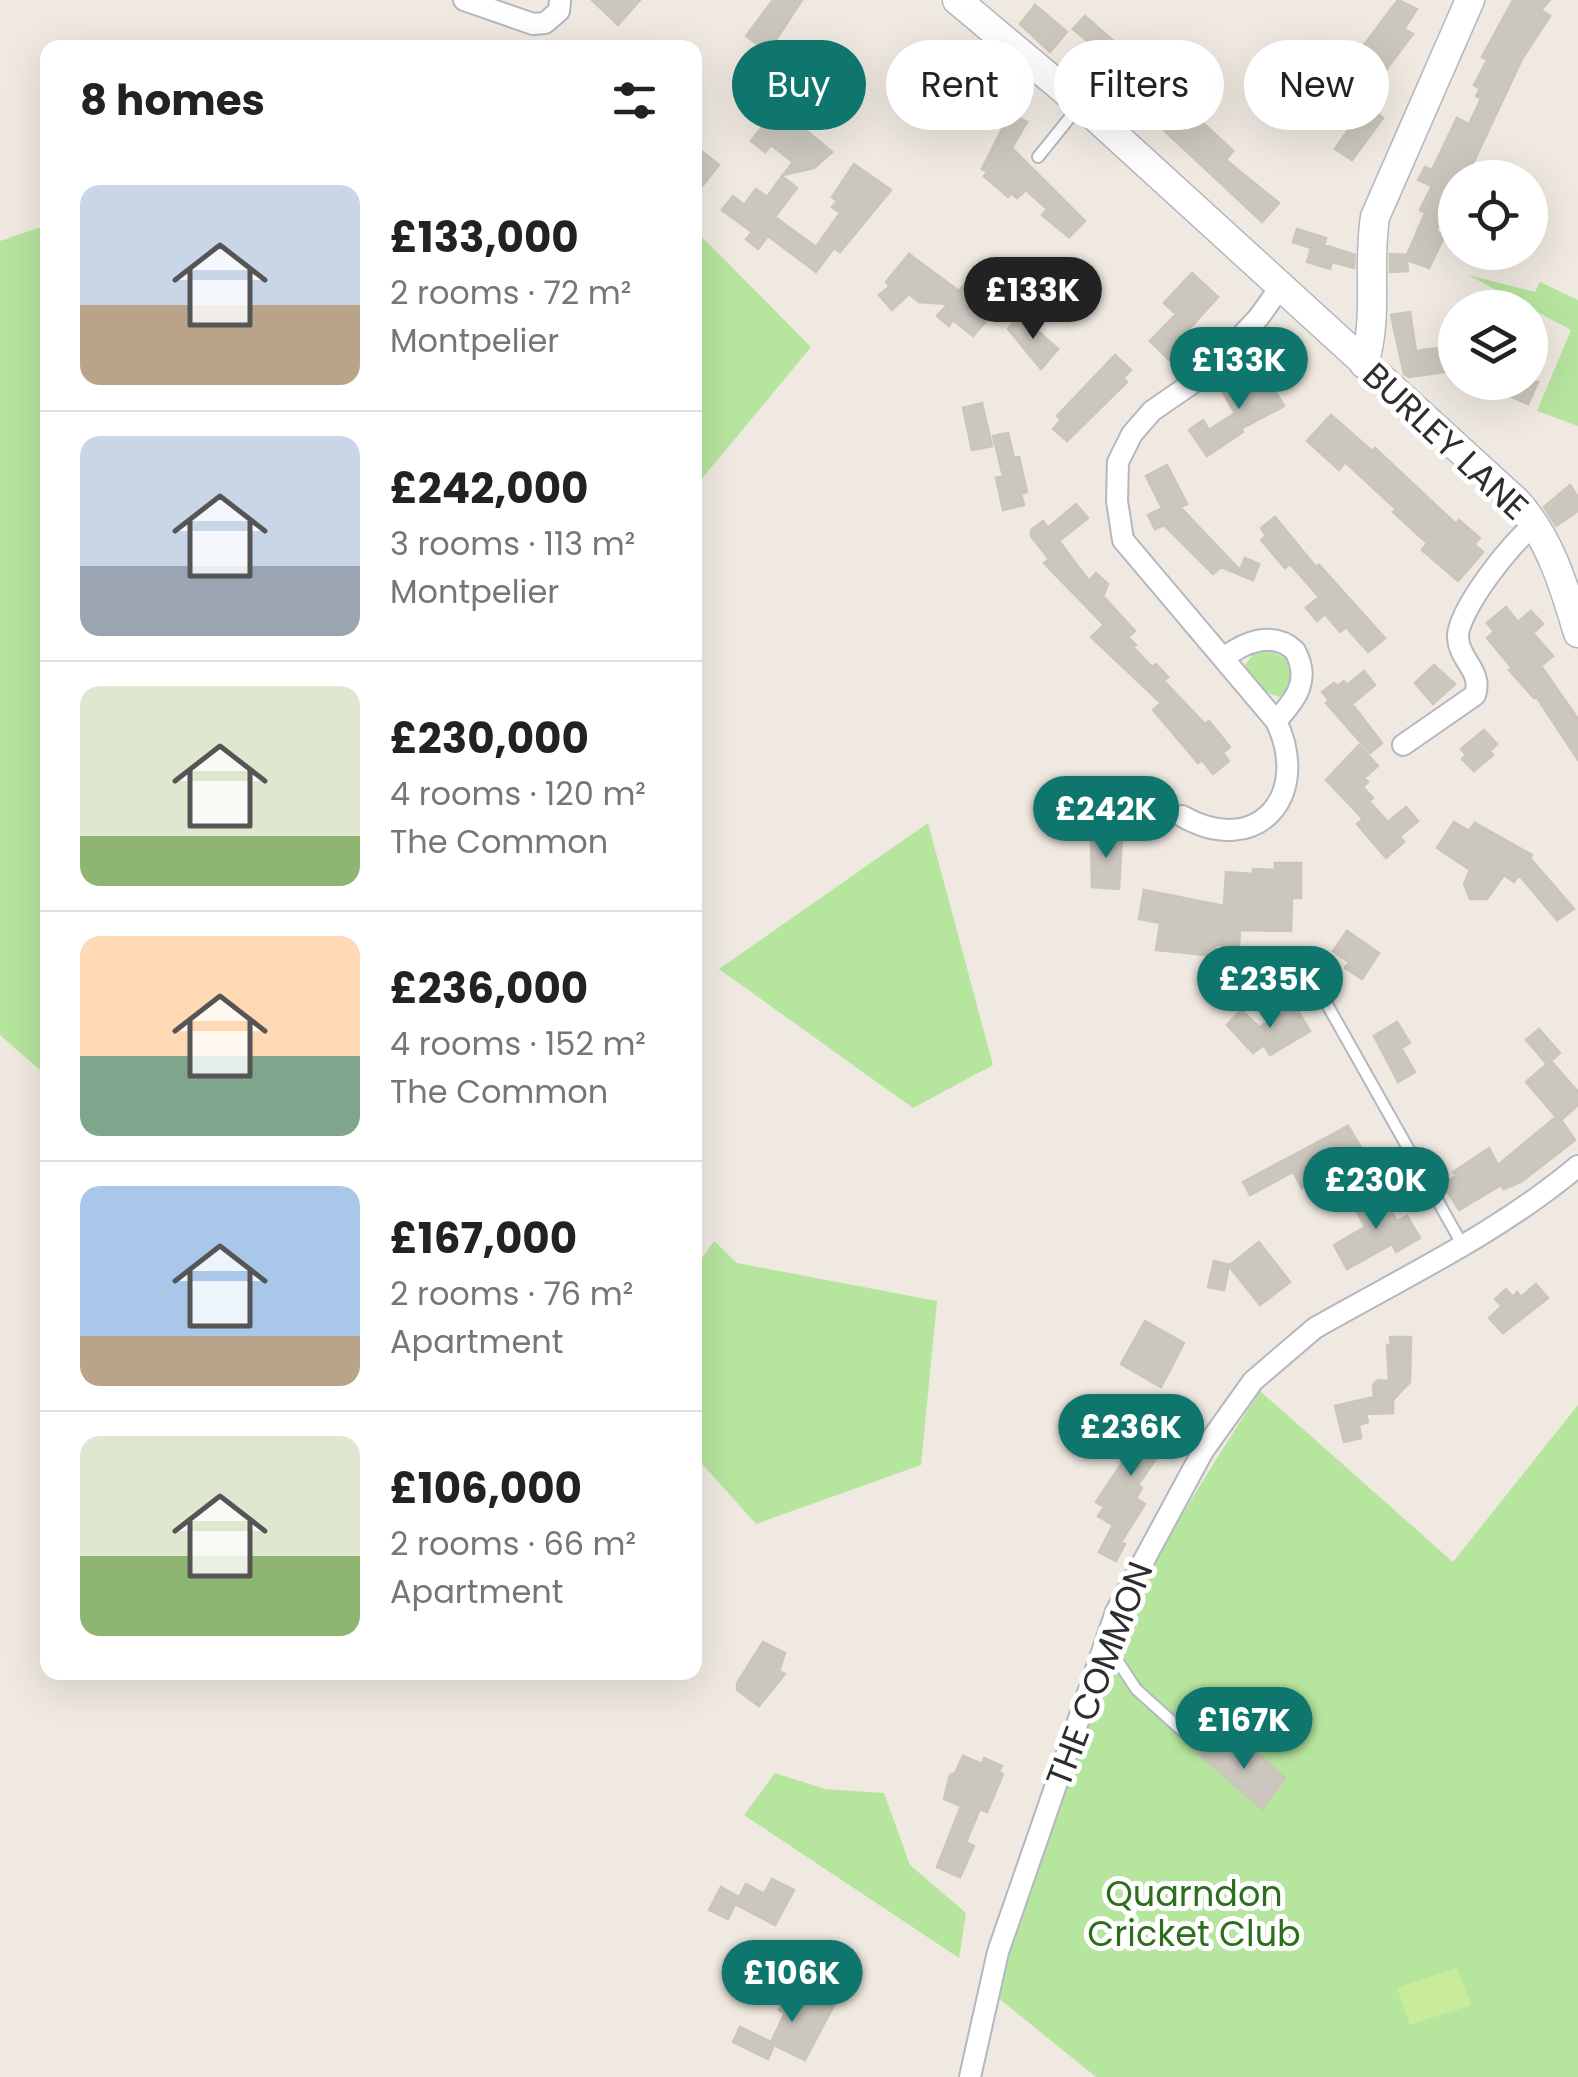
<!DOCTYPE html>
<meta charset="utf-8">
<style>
:root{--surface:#fff;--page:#f2f2f2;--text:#222;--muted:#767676;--line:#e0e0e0;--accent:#0f766e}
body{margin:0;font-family:Poppins,sans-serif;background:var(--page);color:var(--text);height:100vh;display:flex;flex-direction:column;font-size:38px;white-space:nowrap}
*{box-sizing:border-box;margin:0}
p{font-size:32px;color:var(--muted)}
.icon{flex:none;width:55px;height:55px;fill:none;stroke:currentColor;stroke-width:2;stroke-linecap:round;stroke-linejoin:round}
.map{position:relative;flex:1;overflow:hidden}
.sheet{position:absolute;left:40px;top:40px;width:662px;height:1640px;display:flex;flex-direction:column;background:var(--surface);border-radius:20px;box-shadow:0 10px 40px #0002}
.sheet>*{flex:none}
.guide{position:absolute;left:732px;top:40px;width:695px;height:90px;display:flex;gap:20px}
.tools{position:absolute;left:1438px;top:160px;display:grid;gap:20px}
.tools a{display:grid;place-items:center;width:110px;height:110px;border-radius:50%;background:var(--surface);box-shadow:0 10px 40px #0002;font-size:50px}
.price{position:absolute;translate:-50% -85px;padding:0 22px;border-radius:35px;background:var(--accent);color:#fff;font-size:32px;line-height:65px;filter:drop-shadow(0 2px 5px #0008)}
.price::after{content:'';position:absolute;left:50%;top:60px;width:30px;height:22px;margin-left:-15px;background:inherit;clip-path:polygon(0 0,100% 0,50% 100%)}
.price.selected{background:#222;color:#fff}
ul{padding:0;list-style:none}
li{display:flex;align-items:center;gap:30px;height:250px;padding:0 40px}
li+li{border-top:2px solid var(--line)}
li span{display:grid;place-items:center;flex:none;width:280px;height:200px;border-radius:20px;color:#555}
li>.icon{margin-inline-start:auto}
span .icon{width:120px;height:120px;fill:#fffc;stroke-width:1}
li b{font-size:42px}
h2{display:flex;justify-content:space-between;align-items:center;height:120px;padding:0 40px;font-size:42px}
.tag{padding:0 35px;border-radius:45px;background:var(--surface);box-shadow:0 10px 40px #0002;font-size:35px;line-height:90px}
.tag.selected{background:var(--accent);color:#fff}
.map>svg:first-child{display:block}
</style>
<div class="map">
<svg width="1578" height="2077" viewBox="0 0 1578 2077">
<rect width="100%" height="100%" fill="#efe9e1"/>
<path fill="#b6e59e" d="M47 225H48L47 1076 0 1035V241Z
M695 230 811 347 695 487Z
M1468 275 1535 292 1540 282 1578 300V426L1537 411 1571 330Z
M1271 651 1292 662V683L1280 697 1265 692 1244 666 1254 653Z
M928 823 993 1065 913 1108 719 969Z
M714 1241 737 1263 937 1301 921 1465 756 1524 695 1456V1268Z
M1260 1391 1453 1562 1578 1405V2077H1096L997 1997C1036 1857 1087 1696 1153 1567 1185 1506 1223 1449 1260 1391Z
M775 1773 825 1789 884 1793 910 1865 966 1913 959 1958 744 1815Z"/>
<path fill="#c9ec9a" d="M1457 1968 1471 2005 1410 2025 1397 1988Z"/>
<path fill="#cbc7bf" stroke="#cbc5ba" stroke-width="2.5" d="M592 0H640L618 25Z
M773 0H802L768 52 746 36Z
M1398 0 1417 9 1404 29 1413 34 1380 78 1354 58Z
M1513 0H1550L1541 10 1550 16 1522 59 1467 176 1455 178V191L1436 231 1445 235 1429 268 1407 260 1408 271 1390 272V254L1407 255 1425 213 1420 210 1432 186 1418 180 1425 167 1432 170 1457 118 1469 124 1481 99 1476 96 1480 89 1474 85 1487 60 1482 57Z
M1035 5 1067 32 1050 52 1020 24Z
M1085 16 1119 46 1115 51 1149 88 1155 81 1166 92 1170 88 1205 118 1202 122 1233 151 1226 160 1279 203 1262 222 1107 77 1110 74 1091 58 1098 50 1073 29Z
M932 47 946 57 927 82 951 100 935 122 895 97Z
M1360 101 1383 118 1352 160 1335 149 1350 127 1345 123Z
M773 113 796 131 801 126 832 152 814 168 783 175 793 162 771 145 765 152 751 141Z
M1010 113 1027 122 1012 148 1085 221 1069 237 1042 215 1047 209 1026 190 1017 198 1011 193 1008 197 984 176 987 172 982 169Z
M695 146 719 165 695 195Z
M854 164 891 190 840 252 834 248 816 272 768 236 758 249 746 239 752 232 722 210 733 196 744 205 756 189 767 197 782 176 797 188 775 217 816 247 840 213 832 207 837 201 832 197Z
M1297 229 1326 238 1324 245 1355 255 1354 268 1332 262 1330 269 1307 262 1311 248 1293 242Z
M909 254 959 291 964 285 976 295 972 301 979 306 970 305 987 320 973 336 953 320 949 326 937 316 948 304 919 302 909 294 892 310 879 295 890 286 886 282Z
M1192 273 1218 297 1180 339 1186 344 1169 360 1150 341 1176 314 1164 303Z
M1410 312 1416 351 1448 347 1452 371 1409 377 1404 374 1391 315Z
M1020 315 1058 349 1041 369 1008 329Z
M1115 355 1131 370 1123 378 1127 382 1067 441 1053 429 1061 420 1057 416Z
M1274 373 1281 386 1274 389 1284 406 1241 429 1243 432 1207 456 1189 430 1203 420 1209 430 1235 413 1218 384 1231 376 1240 391Z
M1477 382H1538L1528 404Z
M982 403 992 446 972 450 963 408Z
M1331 415 1372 451 1375 448 1456 524 1459 520 1480 538 1474 544 1483 552 1458 581 1422 550 1427 543 1393 512 1396 509 1345 462 1339 470 1307 441Z
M1008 433 1014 458 1019 457 1027 492 1021 494 1024 505 1003 510 996 478 1003 476 993 436Z
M1167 465 1187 504 1180 507 1240 570 1245 558 1259 564 1253 580 1221 567 1213 574 1164 525 1155 529 1148 515 1162 508 1146 476Z
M1570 485 1578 497V511L1556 526 1544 507Z
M1076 504 1088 518 1059 541 1089 581 1096 573 1108 584 1103 596 1135 631 1128 637 1136 645 1133 647 1152 667 1156 664 1168 677 1164 681 1205 724 1209 721 1230 747 1223 753 1229 761 1213 774 1202 760 1198 763 1153 710 1161 703 1091 637 1104 625 1044 563 1049 559 1031 536V530L1043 521 1048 528Z
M1275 517 1316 567 1319 565 1385 638 1368 652 1346 627 1340 632 1325 614 1317 621 1306 608 1319 597 1290 564 1285 568 1261 540 1266 536 1261 528Z
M1506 607 1518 622 1531 611 1543 624 1533 633 1553 656 1541 666 1578 719V760L1536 696 1534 698 1509 670 1512 668 1487 638 1494 632 1487 623Z
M1434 665 1455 684 1433 704 1415 683Z
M1364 671 1375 685 1352 704 1382 743 1370 753 1326 703 1329 700 1322 692 1334 683 1338 686 1344 681 1347 685Z
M1484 730 1497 744 1490 751 1493 755 1474 771 1462 759 1466 755 1461 749Z
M1359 745 1378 766 1364 778 1368 782 1363 787 1373 798 1369 801 1388 822 1406 807 1418 821 1400 836 1404 842 1386 858 1357 824 1363 819 1326 780Z
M1454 822 1469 831 1475 823 1532 855 1530 858 1574 909 1557 920 1519 875 1514 882 1504 875 1487 899H1470L1464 884 1470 870 1437 848Z
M1097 835 1122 836 1119 889 1092 887 1091 839H1097Z
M1275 863H1301V898H1292L1291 931 1240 930 1239 947 1216 945 1215 956 1156 950 1160 923 1139 919 1144 890 1224 906 1226 872 1253 874V869L1275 870Z
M1347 931 1379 953 1362 979 1345 968 1349 962 1333 951Z
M1295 1006 1310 1031 1270 1055 1264 1045 1253 1053 1227 1025 1241 1010 1259 1027Z
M1397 1022 1410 1043 1401 1048 1415 1072 1398 1082 1374 1036Z
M1539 1029 1560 1053 1551 1061 1578 1092V1105L1561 1120 1575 1140 1521 1182 1504 1189 1501 1185 1459 1210 1443 1184 1456 1176 1453 1172 1489 1148 1498 1165 1556 1117 1526 1082 1547 1064 1526 1040Z
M1348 1126 1364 1152 1302 1188 1293 1172 1250 1195 1243 1182Z
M1380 1190 1397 1221 1407 1216 1420 1238 1396 1252 1392 1244 1347 1269 1334 1245 1365 1227 1353 1205Z
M1259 1242 1290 1282 1260 1305 1229 1266 1224 1290 1208 1287 1214 1261 1230 1265Z
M1536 1284 1548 1298 1503 1333 1489 1318 1502 1306 1495 1299 1506 1289 1513 1297 1517 1292 1521 1297Z
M1145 1321 1184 1343 1161 1387 1121 1364Z
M1390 1337H1411L1410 1382 1393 1400V1413L1366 1414 1368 1422 1359 1425 1361 1438 1344 1442 1335 1406 1374 1397 1373 1385 1378 1380 1389 1381 1387 1345H1391Z
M1138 1405 1175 1431 1138 1485 1142 1488 1136 1498 1145 1504 1121 1542 1125 1544 1116 1561 1099 1552 1113 1525 1098 1516 1104 1507 1096 1502 1136 1442 1125 1430Z
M763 1642 785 1653 779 1671 785 1674 759 1706 737 1690V1683Z
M1215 1736 1244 1761 1254 1750 1285 1778 1262 1809 1199 1754Z
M963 1756 982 1764 984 1758 1002 1766 999 1772 1003 1774 987 1812 980 1809 966 1842 974 1846 960 1877 937 1867 961 1806 944 1799 950 1775 955 1773Z
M772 1879 794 1890 775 1925 735 1904 728 1919 709 1910 721 1887 739 1897 746 1884 764 1894Z
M792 1983 835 2003 805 2060 774 2045 768 2059 733 2042 740 2027 771 2042 785 2013 779 2010Z"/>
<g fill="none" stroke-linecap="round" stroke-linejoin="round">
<g stroke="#b4b7c1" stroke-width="14">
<path id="lane" d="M1038 157 1080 105
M1306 967 1462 1244
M1106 1643 1136 1689 1197 1744"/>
</g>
<g stroke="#b4b7c1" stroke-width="24">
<path id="street" d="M464 0 533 24 545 23 559 11 560 1
M1224 658C1244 642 1273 630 1295 651 1311 680 1296 699 1276 721
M1403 745 1475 695C1483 671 1459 660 1458 638 1456 613 1513 539 1535 525
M1182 816C1257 859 1312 796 1276 721L1123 540 1117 501 1118 462 1132 434 1152 411 1207 373 1259 317 1281 286
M970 2077 998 1952 1116 1612 1203 1451 1253 1381 1315 1328C1404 1277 1500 1232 1578 1166"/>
</g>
<g stroke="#b4b7c1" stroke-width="31">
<path id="secondary" d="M957 0 1081 104 1516 501C1550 538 1564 586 1578 633
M1364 364C1379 315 1367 267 1375 217L1470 0"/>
</g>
<use href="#lane" stroke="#fff" stroke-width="10"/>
<use href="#street" stroke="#fff" stroke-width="20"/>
<use href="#secondary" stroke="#fff" stroke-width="28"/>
</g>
<g text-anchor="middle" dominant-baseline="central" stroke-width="10" stroke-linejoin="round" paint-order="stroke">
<g font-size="35" fill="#2e2e2e" stroke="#fff">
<text transform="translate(1446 441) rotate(43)">BURLEY LANE</text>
<text transform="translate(1099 1674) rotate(-69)">THE COMMON</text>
</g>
<g font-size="35" fill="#2c6e1b" stroke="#fff">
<text x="1194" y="1893">Quarndon<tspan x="1194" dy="40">Cricket Club</tspan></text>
</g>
</g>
</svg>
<div class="tools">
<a><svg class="icon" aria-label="locate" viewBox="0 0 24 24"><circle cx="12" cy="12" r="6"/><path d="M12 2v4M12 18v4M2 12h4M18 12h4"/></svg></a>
<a><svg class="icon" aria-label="layers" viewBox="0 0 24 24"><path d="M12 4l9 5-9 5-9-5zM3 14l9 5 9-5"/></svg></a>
</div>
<b class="price selected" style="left:1033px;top:342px">£133K</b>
<b class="price" style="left:1239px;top:412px">£133K</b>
<b class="price" style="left:1106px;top:861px">£242K</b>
<b class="price" style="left:1270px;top:1031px">£235K</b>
<b class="price" style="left:1376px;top:1232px">£230K</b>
<b class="price" style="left:1131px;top:1479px">£236K</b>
<b class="price" style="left:1244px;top:1772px">£167K</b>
<b class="price" style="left:792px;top:2025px">£106K</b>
<div class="guide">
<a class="tag selected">Buy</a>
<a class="tag">Rent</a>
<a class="tag">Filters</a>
<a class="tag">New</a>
</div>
<section class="sheet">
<h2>8 homes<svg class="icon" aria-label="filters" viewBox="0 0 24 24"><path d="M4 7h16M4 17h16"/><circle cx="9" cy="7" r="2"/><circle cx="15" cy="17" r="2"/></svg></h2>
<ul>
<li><span style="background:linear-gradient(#c9d6e8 60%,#b9a48a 0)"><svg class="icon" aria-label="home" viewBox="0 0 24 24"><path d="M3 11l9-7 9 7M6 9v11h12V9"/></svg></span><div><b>£133,000</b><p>2 rooms · 72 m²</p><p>Montpelier</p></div></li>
<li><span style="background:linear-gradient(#c9d6e8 65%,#9aa5b1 0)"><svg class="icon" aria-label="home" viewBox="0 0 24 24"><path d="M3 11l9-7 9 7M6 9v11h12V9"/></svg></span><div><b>£242,000</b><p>3 rooms · 113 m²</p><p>Montpelier</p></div></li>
<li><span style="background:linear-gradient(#dfe7d0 75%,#8fb573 0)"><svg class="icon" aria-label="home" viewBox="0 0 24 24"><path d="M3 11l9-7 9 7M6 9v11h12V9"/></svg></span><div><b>£230,000</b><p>4 rooms · 120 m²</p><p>The Common</p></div></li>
<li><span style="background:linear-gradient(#ffd9b3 60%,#7fa58c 0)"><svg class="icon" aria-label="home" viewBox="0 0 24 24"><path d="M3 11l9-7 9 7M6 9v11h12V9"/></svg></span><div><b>£236,000</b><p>4 rooms · 152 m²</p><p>The Common</p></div></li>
<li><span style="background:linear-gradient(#a9c7e8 75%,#b9a48a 0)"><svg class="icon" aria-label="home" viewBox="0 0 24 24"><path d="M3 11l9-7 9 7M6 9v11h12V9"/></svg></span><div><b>£167,000</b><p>2 rooms · 76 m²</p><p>Apartment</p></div></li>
<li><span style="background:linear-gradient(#dfe7d0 60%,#8fb573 0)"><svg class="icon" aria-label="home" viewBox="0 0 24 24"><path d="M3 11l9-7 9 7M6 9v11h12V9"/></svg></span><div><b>£106,000</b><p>2 rooms · 66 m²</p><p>Apartment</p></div></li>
</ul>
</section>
</div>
